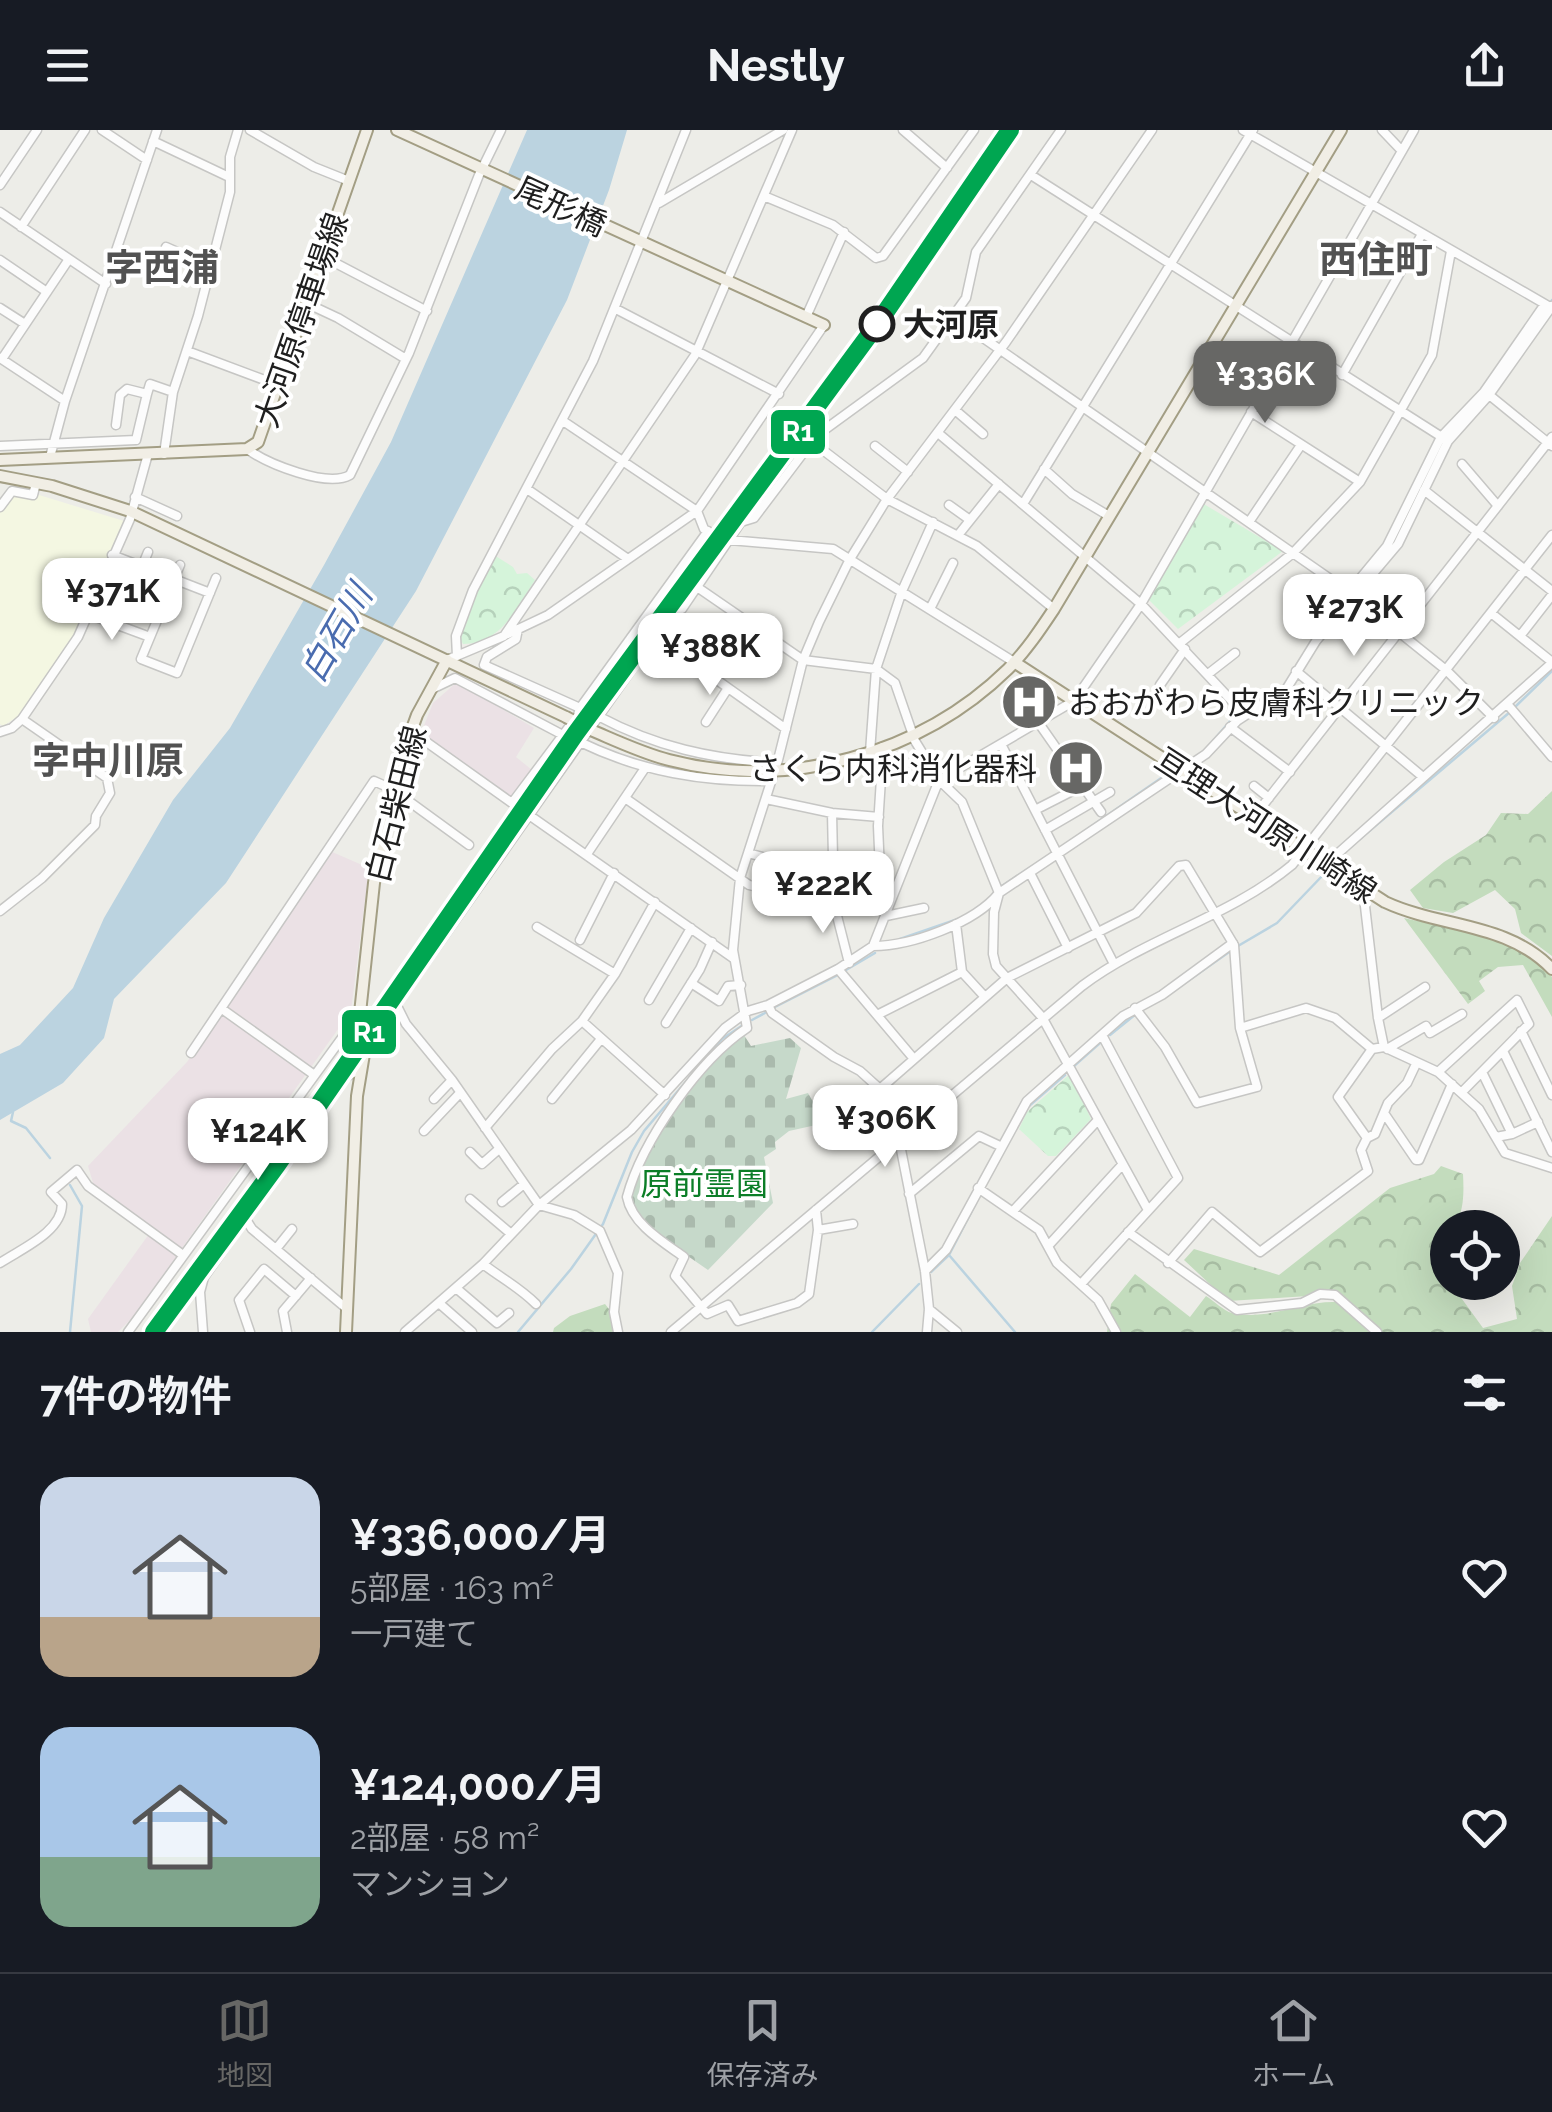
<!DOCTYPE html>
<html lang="ja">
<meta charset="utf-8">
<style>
:root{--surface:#171b24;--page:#242831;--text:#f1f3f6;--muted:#9ea1a6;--line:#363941;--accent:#676765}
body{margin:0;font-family:Raleway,"Noto Sans JP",sans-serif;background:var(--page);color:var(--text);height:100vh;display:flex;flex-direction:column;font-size:38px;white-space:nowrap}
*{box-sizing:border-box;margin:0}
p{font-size:32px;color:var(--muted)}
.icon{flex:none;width:55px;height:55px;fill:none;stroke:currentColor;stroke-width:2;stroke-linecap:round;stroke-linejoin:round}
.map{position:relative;height:1202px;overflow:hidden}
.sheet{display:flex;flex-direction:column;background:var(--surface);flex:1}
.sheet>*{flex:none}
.buttons{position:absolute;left:1430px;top:1080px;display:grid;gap:20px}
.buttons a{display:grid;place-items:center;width:90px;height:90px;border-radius:50%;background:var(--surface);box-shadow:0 10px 40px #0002;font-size:50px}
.price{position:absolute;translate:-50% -85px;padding:0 22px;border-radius:20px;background:#fff;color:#222;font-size:32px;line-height:65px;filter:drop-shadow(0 2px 5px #0008)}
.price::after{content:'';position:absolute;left:50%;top:60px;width:30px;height:22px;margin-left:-15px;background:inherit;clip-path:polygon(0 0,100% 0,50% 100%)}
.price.on{background:var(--accent);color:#fff}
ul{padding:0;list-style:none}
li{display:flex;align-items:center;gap:30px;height:250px;padding:0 40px}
li span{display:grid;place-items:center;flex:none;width:280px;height:200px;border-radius:30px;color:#555}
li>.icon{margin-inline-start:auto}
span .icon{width:120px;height:120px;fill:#fffc;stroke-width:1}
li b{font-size:42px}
h2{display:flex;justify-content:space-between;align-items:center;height:120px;padding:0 40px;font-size:42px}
header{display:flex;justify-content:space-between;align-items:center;height:130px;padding:0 40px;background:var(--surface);font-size:45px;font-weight:700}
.tab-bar{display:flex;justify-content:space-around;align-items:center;height:140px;border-top:2px solid var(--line);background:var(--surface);font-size:28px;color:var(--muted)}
.tab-bar a{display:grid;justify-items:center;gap:5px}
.tab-bar .on{color:var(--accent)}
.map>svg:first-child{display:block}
</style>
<header><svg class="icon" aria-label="menu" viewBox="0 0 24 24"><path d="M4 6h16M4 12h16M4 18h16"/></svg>Nestly<svg class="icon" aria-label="share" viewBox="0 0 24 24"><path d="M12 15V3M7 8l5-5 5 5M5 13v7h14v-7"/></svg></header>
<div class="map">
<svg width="1552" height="1202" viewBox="0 0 1552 1202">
<defs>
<pattern id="forest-crowns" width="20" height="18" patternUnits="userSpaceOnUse" patternTransform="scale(2.5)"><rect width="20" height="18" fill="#c3dcbd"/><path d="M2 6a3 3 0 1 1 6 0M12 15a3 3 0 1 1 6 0" fill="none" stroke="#a7bca2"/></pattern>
<pattern id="cemetery-stones" width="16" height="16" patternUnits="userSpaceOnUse" patternTransform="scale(2.5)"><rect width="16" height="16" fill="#c6d9ca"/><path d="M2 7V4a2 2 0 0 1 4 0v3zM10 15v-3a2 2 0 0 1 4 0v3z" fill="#aabaad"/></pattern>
<pattern id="park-crowns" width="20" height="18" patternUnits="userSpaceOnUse" patternTransform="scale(2.5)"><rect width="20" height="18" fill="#d5f4da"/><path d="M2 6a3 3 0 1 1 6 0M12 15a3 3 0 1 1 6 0" fill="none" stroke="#b6d1bb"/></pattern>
</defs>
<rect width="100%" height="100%" fill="#edede8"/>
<path fill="#ebe1e5" d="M457 552 534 598 516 627 532 640 515 665 510 666 421 603 433 573Z
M330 721 369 738 351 881 182 1118 94 1056 88 1036 187 932Z
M149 1104 179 1126 142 1178 118 1202H91L88 1189Z"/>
<path fill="#f4f7e2" d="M10 365H39L124 391 76 503 20 585 3 596 0 594V379Z"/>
<path fill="url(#forest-crowns)" d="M1552 661V826L1521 803 1515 779 1495 760 1453 783 1423 778 1410 760 1444 732 1486 705 1501 683 1528 684Z
M1404 788C1454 800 1519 803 1552 847V887L1523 835 1498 837 1479 851 1485 861 1468 874Z
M1441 1036 1463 1044C1464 1064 1464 1079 1455 1097L1448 1098 1441 1140 1483 1198 1517 1189 1512 1156 1520 1133 1552 1086V1202H1107L1111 1174 1135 1144 1190 1187 1206 1166C1214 1171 1224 1181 1232 1183 1268 1191 1302 1171 1335 1172L1338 1163 1323 1160 1308 1166 1228 1171 1184 1130 1194 1119 1279 1145 1390 1058 1434 1044Z
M605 1174 621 1194 622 1202H553L554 1198 570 1186Z"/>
<path fill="url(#cemetery-stones)" d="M744 905 751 916 790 908 801 918 786 969 808 963 825 993 789 1001 775 1012 776 1019 764 1027 773 1073 708 1140 653 1102 628 1067C656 1005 690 947 744 905Z"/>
<path fill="url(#park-crowns)" d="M1202 373 1283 421 1178 499 1147 468Z
M494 425 513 437 517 444 527 443 535 450C517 478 501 514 463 514L459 506 465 485Z
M1070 944 1091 989 1056 1026H1048L1019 999 1027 982Z"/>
<path fill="#bbd3e0" d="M527 0H627L609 60 567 170 416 461 226 753 114 869 104 908 63 953 0 990V924L20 915 73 858 104 788 173 670 230 598 324 435 391 312Z"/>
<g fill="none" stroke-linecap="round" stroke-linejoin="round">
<path stroke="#bbd3e0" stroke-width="2.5" d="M1551 172 1552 170
M1424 350 1437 326
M1390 417 1411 375
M1334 484 1348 467
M1283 558 1305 522
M1516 576 1552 541
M1212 612 1231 590 1250 578
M1060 718 1167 644
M1348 719 1510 582
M1002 756 1034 735
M900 809 958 789
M1238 816 1277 793 1324 744
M846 840 875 823
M1165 867 1232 820
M775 877 836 846
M752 890 765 883
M1110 905 1136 884
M1074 936 1100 913
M1029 976 1065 945
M13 982 11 991 26 998 50 1028
M70 1055 82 1076 70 1202
M949 1125 1015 1202
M931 1142 949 1125 976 1073
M518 1202 571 1139 603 1094 632 1022 644 1001 722 909 743 895
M872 1202 919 1154"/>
<g stroke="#c6c6c4" stroke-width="11">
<path id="minor" d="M102 0 147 30
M250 0 314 37 349 51
M903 0 947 38
M1243 0 1552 178
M153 11 229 47
M1402 21 1414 0
M1031 45 1448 311
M0 55 37 0
M764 66 833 95 876 128 883 126 974 0
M659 73 783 0
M0 82 106 154
M21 97 85 0
M166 117 211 137
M322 126 427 181
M0 130 47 162
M306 173 338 188 406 229
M0 178 25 194
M616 179 779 264
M806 187 844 102
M953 187 1349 462 1446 540 1494 588
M187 221 278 255
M0 228 65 271
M2 229 69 129
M1342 245 1422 104
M147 264 150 254 173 262
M1488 264 1552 316
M955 280 983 304
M1251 282 1360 352
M563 291 697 381 704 399 718 409 833 419 1014 532
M116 295 120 265 127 259 147 264 136 310
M938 303 1141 474 1245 585
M811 311 887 369 977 416 1054 479
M0 316 136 310
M875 316 908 342
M247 319C268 334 327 358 350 345L409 223 479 45 501 0
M164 324 173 262 198 186 230 62V27L238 0
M50 327 65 271 157 0
M1462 334 1498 376
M1044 339 1072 364 1109 386
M527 359 628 429
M1424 360 1552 461
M135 367 177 386
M1023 374 1253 0
M949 375 970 390
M0 377 12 361 33 365 36 353
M1249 392 1301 315
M959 404 999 354
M112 425 210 463
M180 435 141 529 177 543 216 448
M697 457 803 530 876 539 895 553 915 611 939 650 962 672 999 763 994 782 993 824 996 836 1042 887 1148 1080
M1349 462 1387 416 1441 307 1484 262 1545 174
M930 479 953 433
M1491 483 1552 532
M88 484 150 507
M118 495 148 422
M518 499 516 509 487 527 484 535 580 578
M508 504 548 485 697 381 824 195
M655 506 786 599
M1520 506 1552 465
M1180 513 1293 423 1360 352 1432 225 1451 121
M457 526 456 506 473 460 593 231 686 0
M447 530 504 506 695 225 792 0
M1296 541 1423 647
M1208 544 1235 523
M1160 555 1185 519
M432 559 455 548 561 604
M1508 575 1552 627
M598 586C656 617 711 629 777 633
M706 592 728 558
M1038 592 1101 682
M1230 597 1290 642
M411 601 512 673 578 585 580 578 708 401
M0 602 12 598 22 589 78 507 130 389 148 324
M580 612C642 642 703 652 771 651
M1001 614 1114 834
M870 622 876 539 902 461 933 392
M1254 656 1269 668
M625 668 749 755 819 771 894 762
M766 669 832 683 879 687
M1035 680 1082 656
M832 683 833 728
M529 685 733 828
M1253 688 1552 307
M1045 700 1110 662
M748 723 788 734
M587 724 645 638
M1326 734 1552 533
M1030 743 1068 818
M1363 759 1378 888 1384 917
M881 764 878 696 883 617
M833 770 849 833
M0 781 42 748 95 695 96 686 110 663 107 648 22 589
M886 786 924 778
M956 794 962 842 985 867
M580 810 614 743
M873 816C911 816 975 793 999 763L1206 624 1237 591 1287 558 1316 511 1398 414 1448 311 1489 265 1552 176
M838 839 914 929
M615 844 655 772
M691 853 719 871 728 856 741 855
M649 870 691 798
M396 874 406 894 452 950 539 1075 574 1085 600 1101 618 1143 614 1182 618 1202
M768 875 772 883 834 927 860 941 891 969 925 1141 929 1179 927 1202
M1135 878 1165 917 1197 973 1257 957 1240 898
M222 879 313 944
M877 885 962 842
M1378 888 1425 857
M582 891 665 965
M666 893 700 839 712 812
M1521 901 1552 965
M366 917 655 506 673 482 682 479 741 392 754 388 816 306 923 228 966 168 976 122 1061 0
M1387 919 1426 896 1430 903 1462 884
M1503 921 1552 1022
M191 923 374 651 392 659 469 715
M1438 942 1517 870 1529 894 1462 962
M1482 942 1512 1004
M881 958 1007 848 1136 783 1179 736 1186 735 1234 815 1240 898 1306 878 1335 888 1372 919 1384 917 1438 942 1479 979 1505 1023 1552 1038
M434 969 452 950
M552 969 601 909
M1384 983 1416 1030H1419L1452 954
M485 998 552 919 582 891 615 844 537 797
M424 1001 460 963
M1496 1007 1512 1004 1538 992
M1367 1008 1338 967 1372 919
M470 1022 482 1034 499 1019
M978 1058 1039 1100 1057 1133 1098 1170 1116 1202
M909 1064 979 1006 1000 1016
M470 1069 510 1103
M502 1072 524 1054
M816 1080 818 1100 809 1164 797 1173 738 1191 728 1175 707 1184 675 1146 684 1127C663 1112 632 1094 627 1067 642 1011 699 930 747 898L733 820 740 748 778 630 803 530 819 492 850 429 887 369 1006 212 1152 0
M1014 1080 1097 991
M245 1088 252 1099 346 1178
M818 1100 853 1094
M1128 1102 1237 1180 1302 1173 1320 1164 1335 1165 1377 1202
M1048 1116 1122 1035
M276 1119 292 1099
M0 1133C21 1119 62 1102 62 1074L51 1062 77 1040 88 1056 183 1125
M1168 1133 1212 1082 1260 1122 1368 1041 1361 1020 1367 1008 1375 1004 1388 973 1407 953 1416 934
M483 1134C501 1148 519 1157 536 1174
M925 1141 946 1120 1027 971 1123 886 1162 865 1233 813
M1081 1154 1178 1048 1102 905
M456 1158 497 1193 509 1183
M440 1174 472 1202
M929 1179 957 1202
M128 1202 360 883
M203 1202 200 1162 204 1147 343 949 361 938
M250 1202 239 1170 264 1139 296 1166
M287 1202 283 1181 311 1148
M405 1202 483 1134 539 1075 631 1000 725 898 748 881 768 875 838 839 873 816 939 650 1074 571 1141 474 1402 21 1382 0
M671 1202 1082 856C1147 807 1228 788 1292 735L1552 405"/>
</g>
<g stroke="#a39e84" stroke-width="14">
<path id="major" d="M397 0 824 195
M0 330 247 319 258 312 367 0
M0 346 52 356 130 381 566 587
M1014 532 1385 772C1441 798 1507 792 1552 839
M591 600C617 611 642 623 669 630 788 661 920 625 1008 539 1026 521 1040 500 1054 479L1341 0
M346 1202 357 966 365 918 360 883 374 753 387 680 405 618 417 585 447 530"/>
</g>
<use href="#minor" stroke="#fcfcfc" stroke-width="8"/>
<use href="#major" stroke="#f1eee5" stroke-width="10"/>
<g stroke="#a39e84" stroke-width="14" stroke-linecap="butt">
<path id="major-bridge" d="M566 587 591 600"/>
</g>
<use href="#major-bridge" stroke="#f1eee5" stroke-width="10"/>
<g stroke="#fff" stroke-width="25">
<path id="rail-1" d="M154 1202 277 1035 576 603 878 193 1010 0"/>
</g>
<use href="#rail-1" stroke="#00a651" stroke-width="18"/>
</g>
<defs>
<g id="hospital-disc" transform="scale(2.875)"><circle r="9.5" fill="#676765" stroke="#fff"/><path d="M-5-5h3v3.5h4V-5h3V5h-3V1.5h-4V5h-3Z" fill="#fff"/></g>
</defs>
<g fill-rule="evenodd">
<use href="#hospital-disc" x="1029" y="572"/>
<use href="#hospital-disc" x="1076" y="638"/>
</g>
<circle fill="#fff" stroke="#1f1f1f" stroke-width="5" cx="877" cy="194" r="16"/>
<g text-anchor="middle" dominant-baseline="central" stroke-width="8" stroke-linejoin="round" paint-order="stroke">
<g font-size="32" fill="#1f1f1f" stroke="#fff">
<text transform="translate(561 76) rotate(25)">尾形橋</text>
<text transform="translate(301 190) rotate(-71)">大河原停車場線</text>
<text transform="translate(396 674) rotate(-76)">白石柴田線</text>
<text transform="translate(1266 695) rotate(33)">亘理大河原川崎線</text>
</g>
<g font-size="32" font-weight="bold" fill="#1f1f1f" stroke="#fff" text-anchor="start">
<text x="903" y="194">大河原</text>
</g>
<g font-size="32" fill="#1f1f1f" stroke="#fff" text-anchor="start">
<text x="1068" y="572">おおがわら皮膚科クリニック</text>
<text x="1037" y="638" text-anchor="end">さくら内科消化器科</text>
</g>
<g font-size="32" fill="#0b7e27" stroke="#fff">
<text x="704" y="1053">原前霊園</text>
</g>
<g font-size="35" font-style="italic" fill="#4a6caf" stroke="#fff">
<text transform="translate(336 503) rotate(-60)">白石川</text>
</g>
<g font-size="38" font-weight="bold" fill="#525252" stroke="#fff">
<text x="1376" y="129">西住町</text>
<text x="162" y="137">字西浦</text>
<text x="108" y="630">字中川原</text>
</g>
</g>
<g stroke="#fff" stroke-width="4">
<rect x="769" y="278" width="58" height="48" rx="10" fill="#00a651"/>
<rect x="340" y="878" width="58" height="48" rx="10" fill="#00a651"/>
</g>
<g font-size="28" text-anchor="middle" font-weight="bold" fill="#fff">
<text x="798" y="311">R1</text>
<text x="369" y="912">R1</text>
</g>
</svg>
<div class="buttons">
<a><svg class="icon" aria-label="locate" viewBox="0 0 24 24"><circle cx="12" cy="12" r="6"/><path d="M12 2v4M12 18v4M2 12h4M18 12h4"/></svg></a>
</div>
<b class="price on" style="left:1265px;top:296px">¥336K</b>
<b class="price" style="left:112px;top:513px">¥371K</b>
<b class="price" style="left:1354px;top:529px">¥273K</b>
<b class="price" style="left:710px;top:568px">¥388K</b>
<b class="price" style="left:823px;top:806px">¥222K</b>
<b class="price" style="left:885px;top:1040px">¥306K</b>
<b class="price" style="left:258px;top:1053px">¥124K</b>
</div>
<section class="sheet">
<h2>7件の物件<svg class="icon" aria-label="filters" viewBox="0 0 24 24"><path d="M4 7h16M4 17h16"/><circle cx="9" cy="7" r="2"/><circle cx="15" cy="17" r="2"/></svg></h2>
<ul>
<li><span style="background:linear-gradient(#c9d6e8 70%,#b9a48a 0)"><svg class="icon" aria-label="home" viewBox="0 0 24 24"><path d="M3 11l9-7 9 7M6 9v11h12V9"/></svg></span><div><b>¥336,000/月</b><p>5部屋 · 163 m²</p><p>一戸建て</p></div><svg class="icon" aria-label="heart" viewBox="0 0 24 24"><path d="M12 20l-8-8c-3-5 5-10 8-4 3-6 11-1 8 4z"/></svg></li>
<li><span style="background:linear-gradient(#a9c7e8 65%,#7fa58c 0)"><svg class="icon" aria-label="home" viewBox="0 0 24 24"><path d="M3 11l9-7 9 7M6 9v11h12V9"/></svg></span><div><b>¥124,000/月</b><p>2部屋 · 58 m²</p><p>マンション</p></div><svg class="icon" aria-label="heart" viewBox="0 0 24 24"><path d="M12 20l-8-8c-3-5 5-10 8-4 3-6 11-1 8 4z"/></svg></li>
</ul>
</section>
<nav class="tab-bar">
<a class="on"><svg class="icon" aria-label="map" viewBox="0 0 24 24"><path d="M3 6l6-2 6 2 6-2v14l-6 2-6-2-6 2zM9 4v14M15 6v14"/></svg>地図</a>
<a><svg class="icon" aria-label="saved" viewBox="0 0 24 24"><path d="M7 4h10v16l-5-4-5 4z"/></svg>保存済み</a>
<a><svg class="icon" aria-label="home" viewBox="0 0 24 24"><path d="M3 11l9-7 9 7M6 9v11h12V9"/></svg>ホーム</a>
</nav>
